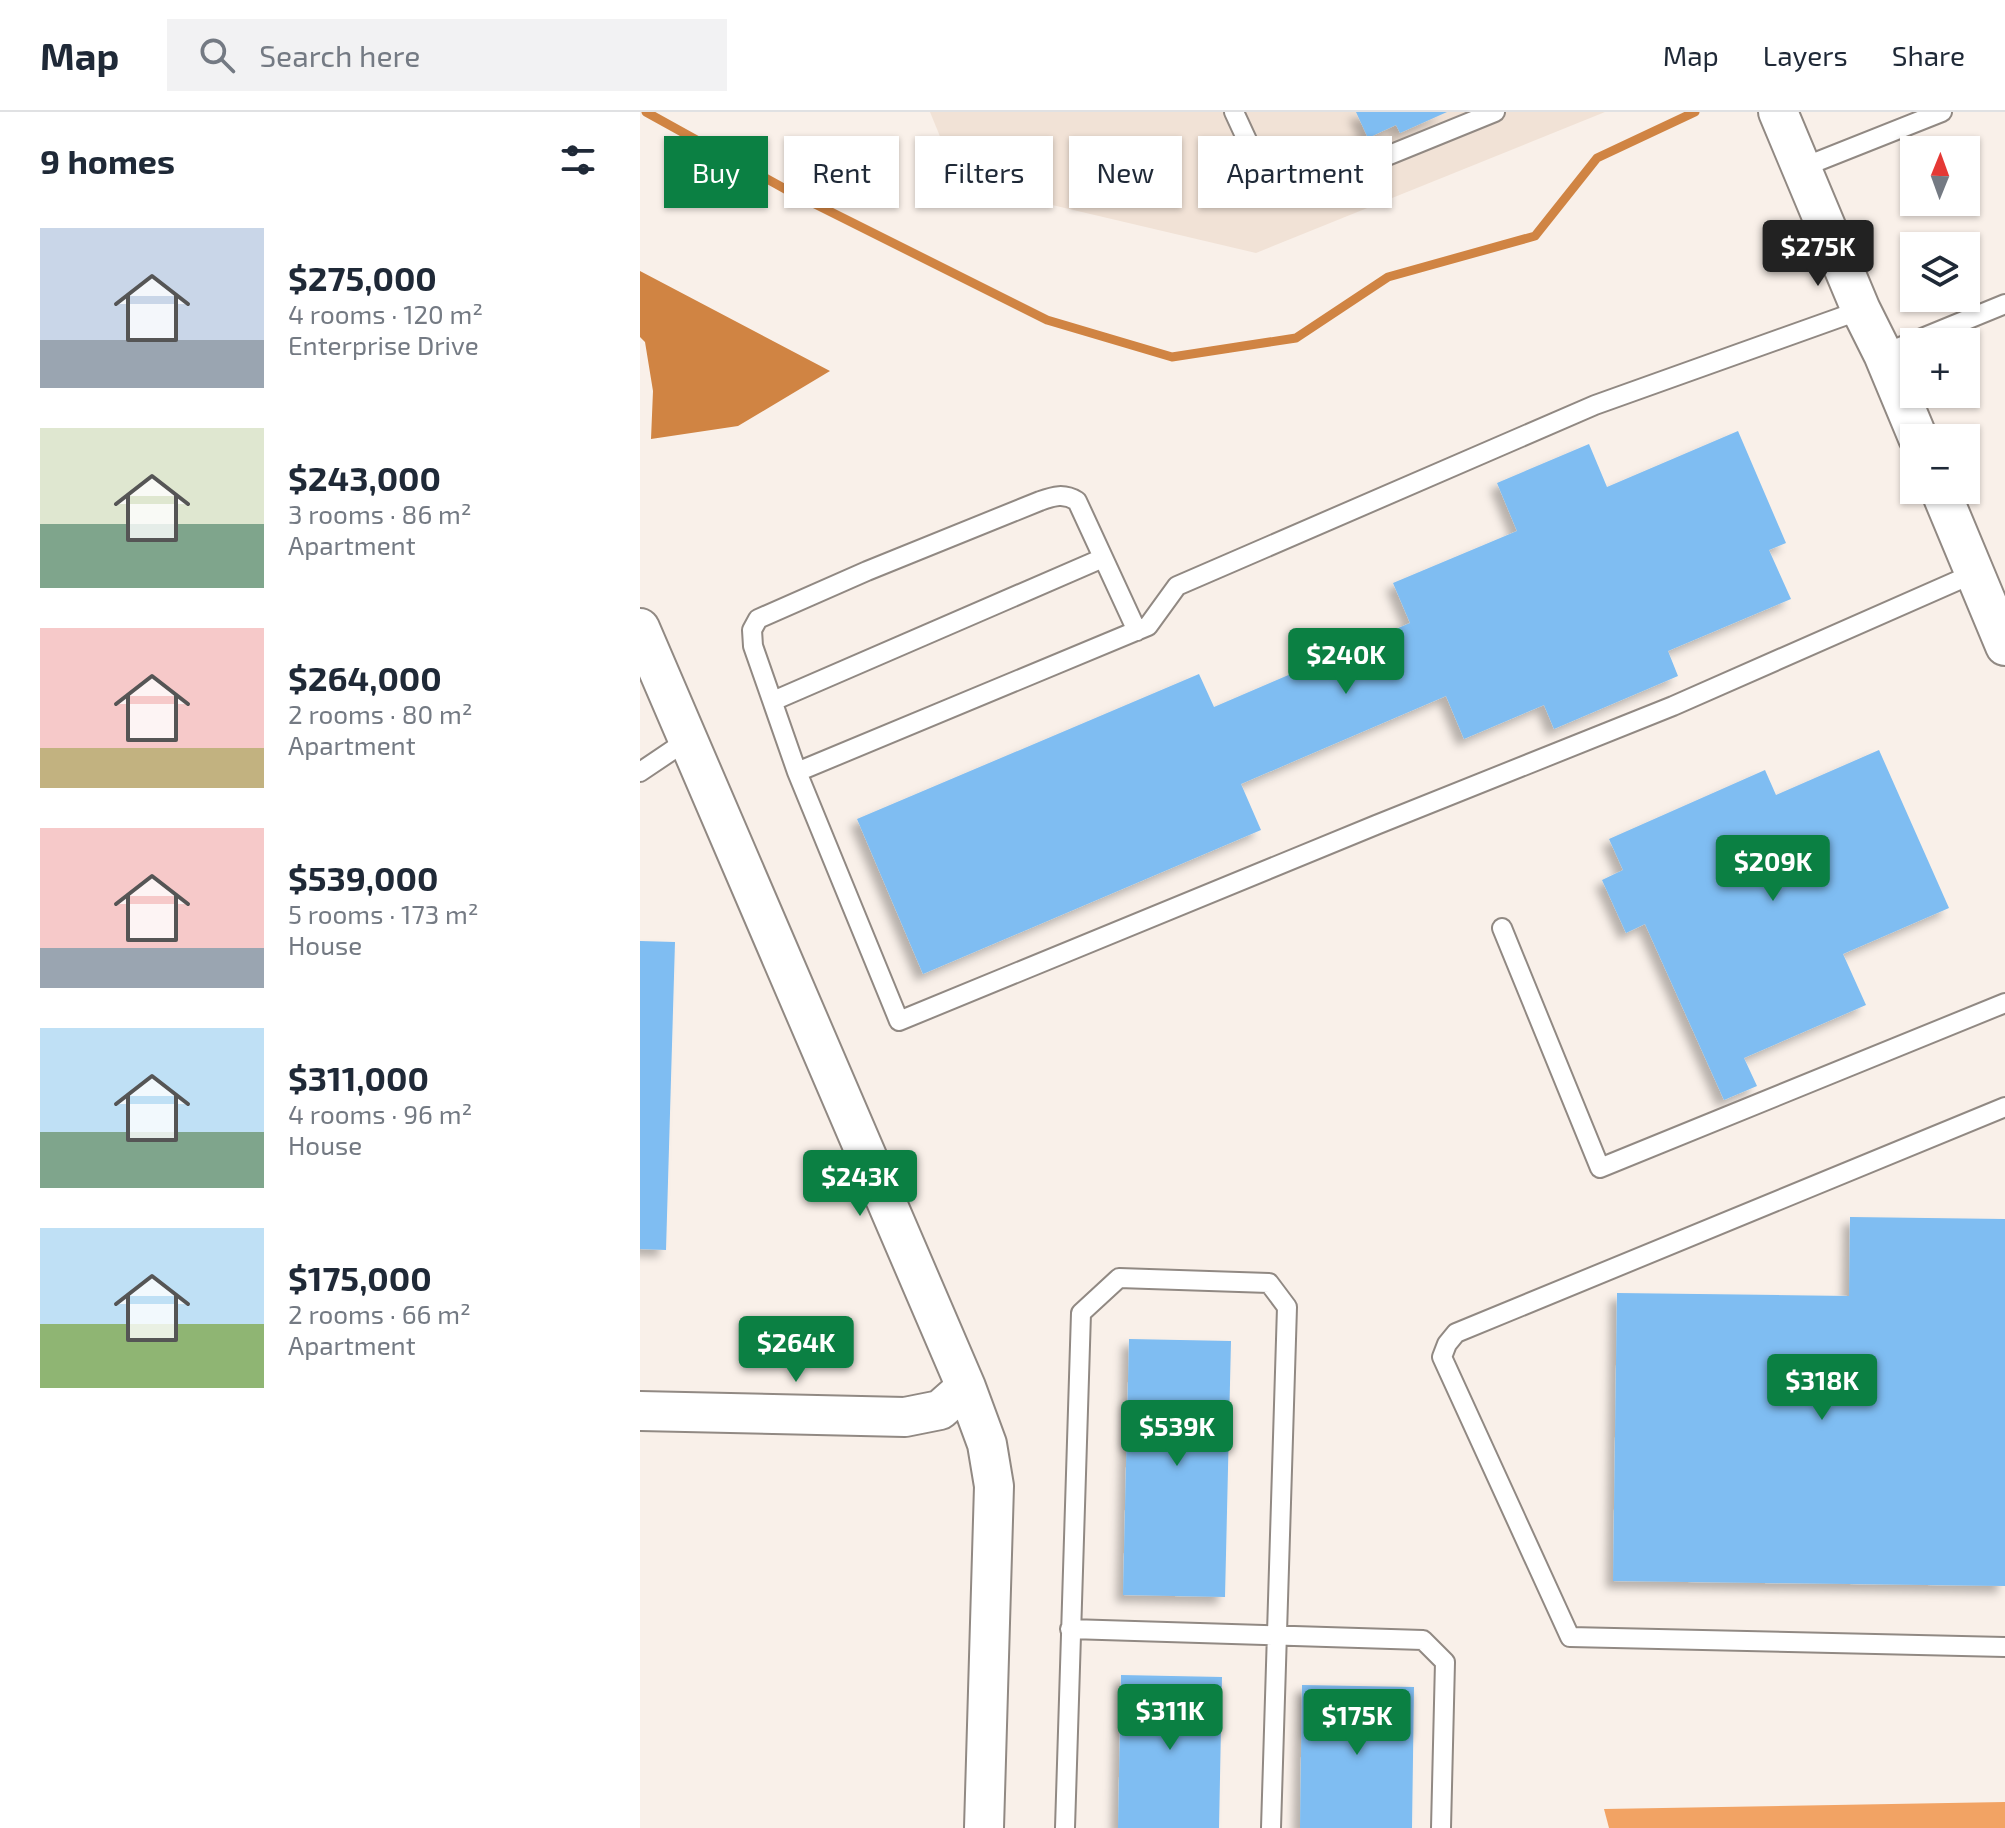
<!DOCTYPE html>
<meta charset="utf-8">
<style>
:root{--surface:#fff;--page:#f2f2f3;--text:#1f2937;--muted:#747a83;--line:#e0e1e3;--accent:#0b8043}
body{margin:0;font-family:"Exo 2",sans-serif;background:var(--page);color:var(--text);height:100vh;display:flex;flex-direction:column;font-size:30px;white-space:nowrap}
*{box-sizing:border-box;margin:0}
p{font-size:26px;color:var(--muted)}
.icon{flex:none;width:44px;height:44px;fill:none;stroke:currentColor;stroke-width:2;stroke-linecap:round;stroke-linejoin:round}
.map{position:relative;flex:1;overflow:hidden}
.side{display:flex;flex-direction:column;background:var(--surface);width:640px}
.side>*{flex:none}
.guide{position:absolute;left:24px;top:24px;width:760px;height:72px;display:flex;gap:16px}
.needle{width:52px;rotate:1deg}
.buttons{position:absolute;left:1260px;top:24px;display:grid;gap:16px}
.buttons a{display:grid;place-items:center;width:80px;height:80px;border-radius:0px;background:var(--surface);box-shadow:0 2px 6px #0004;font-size:40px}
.price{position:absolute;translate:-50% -68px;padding:0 18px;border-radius:8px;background:var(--accent);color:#fff;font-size:26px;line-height:52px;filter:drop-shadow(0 2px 4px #0008)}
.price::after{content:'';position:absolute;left:50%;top:48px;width:24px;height:18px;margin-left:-12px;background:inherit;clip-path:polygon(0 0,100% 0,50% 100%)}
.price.on{background:#222;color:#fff}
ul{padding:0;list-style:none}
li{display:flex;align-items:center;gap:24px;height:200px;padding:0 40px}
li span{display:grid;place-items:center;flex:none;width:224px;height:160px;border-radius:0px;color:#555}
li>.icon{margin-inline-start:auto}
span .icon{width:96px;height:96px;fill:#fffc;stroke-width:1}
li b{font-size:34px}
h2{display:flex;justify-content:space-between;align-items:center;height:96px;padding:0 40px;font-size:34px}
.tag{padding:0 28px;border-radius:0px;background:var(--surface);box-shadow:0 2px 6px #0004;font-size:28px;line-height:72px}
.tag.on{background:var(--accent);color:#fff}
header{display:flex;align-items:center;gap:48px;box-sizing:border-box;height:112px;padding:0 40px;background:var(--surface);border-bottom:2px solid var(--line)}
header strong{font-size:38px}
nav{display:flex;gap:44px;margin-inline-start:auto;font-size:28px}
.search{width:560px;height:72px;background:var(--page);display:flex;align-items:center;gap:20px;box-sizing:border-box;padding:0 28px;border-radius:0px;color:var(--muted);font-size:30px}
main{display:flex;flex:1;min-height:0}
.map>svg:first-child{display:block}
</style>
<header>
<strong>Map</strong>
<div class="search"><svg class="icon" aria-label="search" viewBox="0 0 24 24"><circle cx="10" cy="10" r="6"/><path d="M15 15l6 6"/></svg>Search here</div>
<nav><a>Map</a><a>Layers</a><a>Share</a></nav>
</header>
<main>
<section class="side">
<h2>9 homes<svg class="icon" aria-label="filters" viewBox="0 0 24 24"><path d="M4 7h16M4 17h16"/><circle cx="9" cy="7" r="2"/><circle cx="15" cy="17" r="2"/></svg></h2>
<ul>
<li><span style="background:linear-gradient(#c9d6e8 70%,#9aa5b1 0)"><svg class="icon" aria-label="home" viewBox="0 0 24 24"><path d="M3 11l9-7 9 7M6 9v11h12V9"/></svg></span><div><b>$275,000</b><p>4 rooms · 120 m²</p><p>Enterprise Drive</p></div></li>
<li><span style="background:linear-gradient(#dfe7d0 60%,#7fa58c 0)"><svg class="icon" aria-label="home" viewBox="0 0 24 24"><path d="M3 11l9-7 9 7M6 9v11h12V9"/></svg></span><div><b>$243,000</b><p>3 rooms · 86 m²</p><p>Apartment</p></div></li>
<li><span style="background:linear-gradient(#f6c9c9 75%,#c2b280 0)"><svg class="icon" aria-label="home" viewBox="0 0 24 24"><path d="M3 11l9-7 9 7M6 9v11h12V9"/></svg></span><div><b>$264,000</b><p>2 rooms · 80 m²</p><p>Apartment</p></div></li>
<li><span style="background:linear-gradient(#f6c9c9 75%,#9aa5b1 0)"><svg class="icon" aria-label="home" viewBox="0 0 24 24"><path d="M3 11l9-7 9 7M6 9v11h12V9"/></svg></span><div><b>$539,000</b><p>5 rooms · 173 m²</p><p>House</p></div></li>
<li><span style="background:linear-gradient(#bfe0f5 65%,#7fa58c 0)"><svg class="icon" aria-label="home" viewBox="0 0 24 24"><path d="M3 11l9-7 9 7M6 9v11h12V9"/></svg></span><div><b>$311,000</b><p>4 rooms · 96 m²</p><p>House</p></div></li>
<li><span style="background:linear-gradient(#bfe0f5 60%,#8fb573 0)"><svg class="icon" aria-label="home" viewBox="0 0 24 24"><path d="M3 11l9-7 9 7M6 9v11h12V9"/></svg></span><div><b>$175,000</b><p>2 rooms · 66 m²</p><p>Apartment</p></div></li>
</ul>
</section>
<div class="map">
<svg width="1365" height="1716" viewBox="0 0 1365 1716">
<defs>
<filter id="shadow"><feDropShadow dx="-7" dy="7" stdDeviation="4" flood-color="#0004"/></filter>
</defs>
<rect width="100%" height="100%" fill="#f9f0e9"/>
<path fill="#f1e2d6" d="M290 0H965L616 141 319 71Z"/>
<path fill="#f2a364" d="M1365 1690V1716H969L964 1697Z"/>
<path fill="#d08443" d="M0 159 190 259 98 314 11 327 13 279 5 230 0 225Z"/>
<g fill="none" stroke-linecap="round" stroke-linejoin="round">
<path stroke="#d08443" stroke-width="9" d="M6 0 147 78 407 208 532 245 656 226 748 165 895 124 957 46 1055 0"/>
</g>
<path fill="#7fbdf2" filter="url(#shadow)" d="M716 0H807L760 21 756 13 728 26Z
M1098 319 1146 431 1129 438 1151 487 1028 539 1038 564 914 617 904 593 824 627 806 584 601 672 621 718 283 862 217 707 559 562 574 595 770 511 753 471 877 419 857 371 949 332 967 375Z
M1239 638 1309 796 1203 842 1226 893 1104 946 1117 974 1084 988 1005 812 986 821 962 768 983 758 969 727 1125 658 1136 683Z
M0 829 35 830 26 1138 0 1137Z
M1210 1105 1365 1107V1474L973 1469 977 1181 1209 1184Z
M489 1227 591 1229 585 1485 483 1483Z
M481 1563 582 1565 579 1716H478Z
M662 1573 774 1575 772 1716H660Z"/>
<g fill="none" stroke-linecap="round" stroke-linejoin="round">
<g stroke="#918983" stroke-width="22">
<path id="service" d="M594 0 630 78 651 83 855 0
M1161 56 1302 0
M1221 198 955 293 537 474 508 514 157 660 259 909 736 713 1033 594 1335 461
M1243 242 1365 192
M133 589 463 446
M0 660 49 627
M157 660 113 534 112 518 118 507 227 459 400 389C414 384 424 381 437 389L497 519
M862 816 960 1056 1365 891
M1365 995 816 1221 807 1232 802 1245 930 1525 1365 1535
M430 1517 783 1528 805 1550 801 1716
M425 1716 441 1201 479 1166 629 1171 647 1195 631 1716"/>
</g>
<g stroke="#918983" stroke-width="42">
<path id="minor" d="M1138 0 1221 198 1243 242 1278 326
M1300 378 1365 534
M0 516 326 1275 347 1332 354 1374 344 1716
M0 1299 265 1305 300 1298 326 1275"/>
</g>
<use href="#service" stroke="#fff" stroke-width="18"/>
<use href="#minor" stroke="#fff" stroke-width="38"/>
</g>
</svg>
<div class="buttons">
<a><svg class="needle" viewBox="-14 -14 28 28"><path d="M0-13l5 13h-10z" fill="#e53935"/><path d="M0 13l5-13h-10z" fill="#747a83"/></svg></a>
<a><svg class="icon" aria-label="layers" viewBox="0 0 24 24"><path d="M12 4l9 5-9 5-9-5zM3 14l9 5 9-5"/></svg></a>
<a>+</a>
<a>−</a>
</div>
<b class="price on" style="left:1178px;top:176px">$275K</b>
<b class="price" style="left:706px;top:584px">$240K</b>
<b class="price" style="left:1133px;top:791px">$209K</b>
<b class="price" style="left:220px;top:1106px">$243K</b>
<b class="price" style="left:156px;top:1272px">$264K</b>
<b class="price" style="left:1182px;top:1310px">$318K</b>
<b class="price" style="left:537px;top:1356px">$539K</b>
<b class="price" style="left:530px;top:1640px">$311K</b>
<b class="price" style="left:717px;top:1645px">$175K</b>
<div class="guide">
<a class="tag on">Buy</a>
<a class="tag">Rent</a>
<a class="tag">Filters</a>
<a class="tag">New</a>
<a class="tag">Apartment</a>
</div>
</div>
</main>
